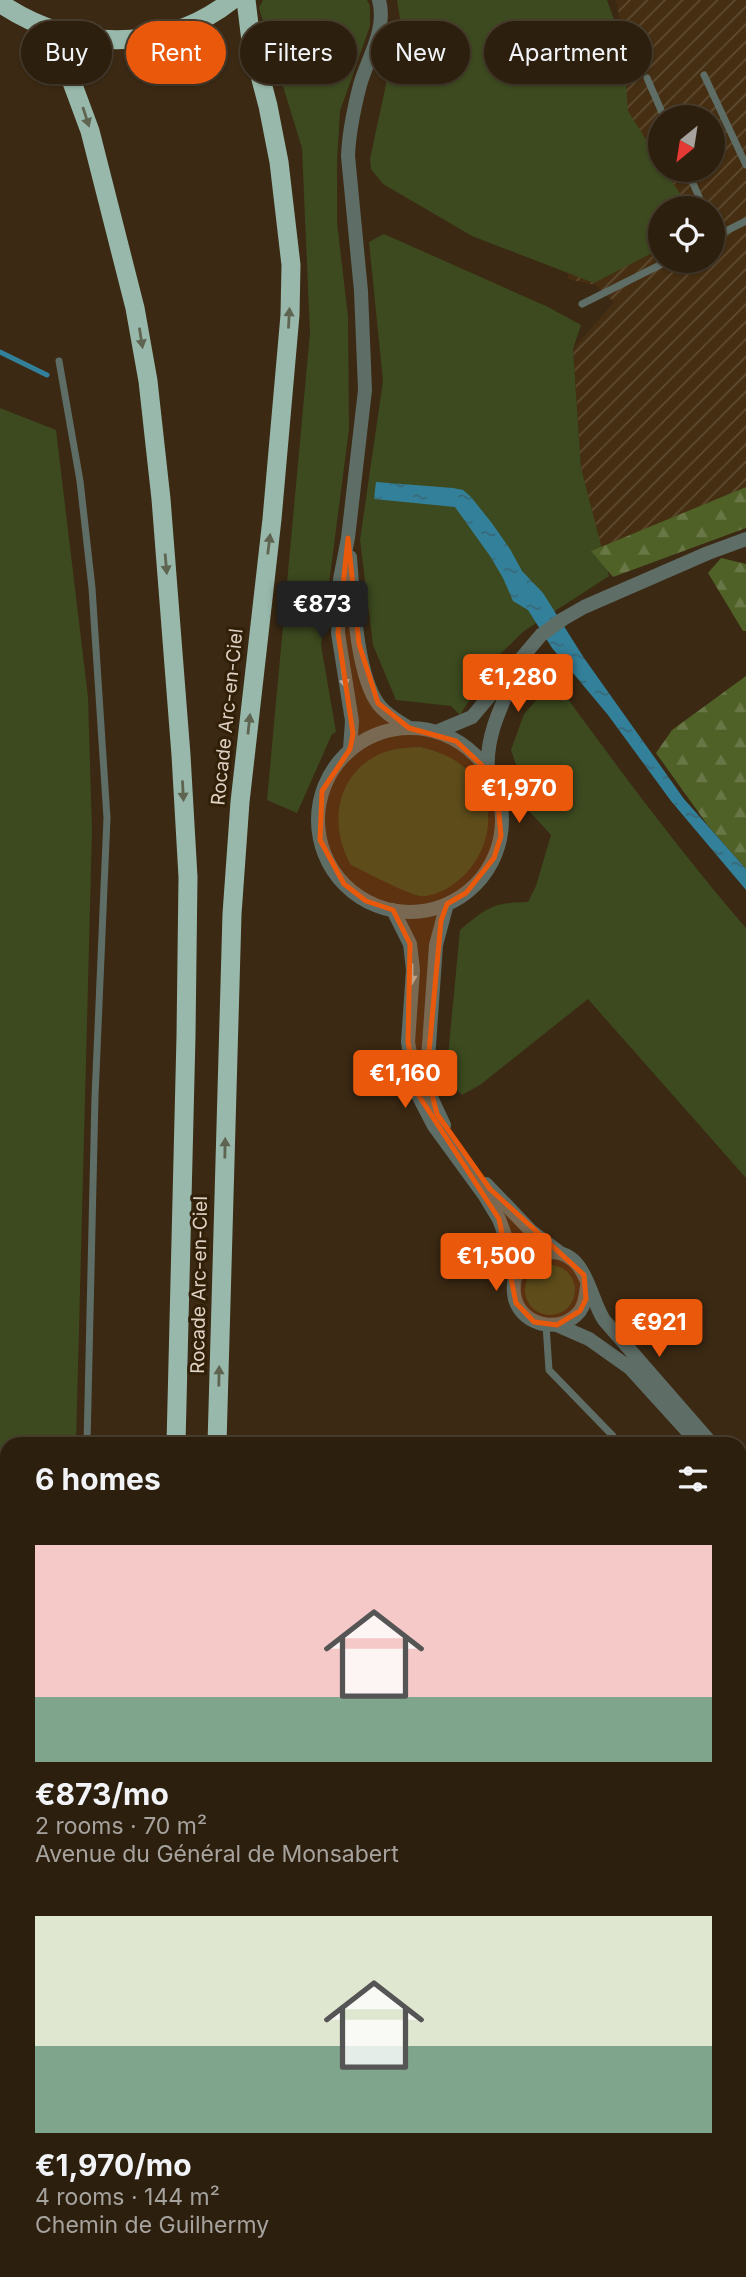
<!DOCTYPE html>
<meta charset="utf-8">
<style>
:root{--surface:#2c1f0e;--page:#342717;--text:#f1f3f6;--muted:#a6a29e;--line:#483d2e;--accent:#ea580c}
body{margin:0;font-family:Inter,sans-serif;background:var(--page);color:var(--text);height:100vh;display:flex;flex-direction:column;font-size:26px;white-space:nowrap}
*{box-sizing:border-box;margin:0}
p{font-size:23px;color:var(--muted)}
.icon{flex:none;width:38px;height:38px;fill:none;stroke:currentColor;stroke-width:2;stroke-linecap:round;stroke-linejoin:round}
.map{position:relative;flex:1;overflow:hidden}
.panel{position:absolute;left:0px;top:1437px;width:747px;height:842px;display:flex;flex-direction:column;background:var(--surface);border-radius:21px 21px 0 0;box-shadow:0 2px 5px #0004,0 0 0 2px var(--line)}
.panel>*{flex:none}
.guide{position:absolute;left:21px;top:21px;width:705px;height:63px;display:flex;gap:14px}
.needle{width:46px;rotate:210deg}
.fabs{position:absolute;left:648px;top:105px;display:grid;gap:14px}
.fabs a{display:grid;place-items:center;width:77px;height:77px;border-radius:50%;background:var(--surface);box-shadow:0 2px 5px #0004,0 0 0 2px var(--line);font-size:35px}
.price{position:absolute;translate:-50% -60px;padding:0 16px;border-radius:7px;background:var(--accent);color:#fff;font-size:23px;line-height:46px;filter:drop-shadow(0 2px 4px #0008)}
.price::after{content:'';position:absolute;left:50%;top:42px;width:21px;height:16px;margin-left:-10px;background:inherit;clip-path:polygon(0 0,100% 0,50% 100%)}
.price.on{background:#222;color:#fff}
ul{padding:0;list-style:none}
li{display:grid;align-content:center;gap:14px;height:371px;padding:0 35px}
li span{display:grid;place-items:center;height:217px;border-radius:0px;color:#555}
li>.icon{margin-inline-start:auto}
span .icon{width:126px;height:126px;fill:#fffc;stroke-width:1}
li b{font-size:30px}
h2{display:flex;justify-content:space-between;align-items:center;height:84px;padding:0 35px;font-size:30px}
.chip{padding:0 24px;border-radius:32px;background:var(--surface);box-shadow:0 2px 5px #0004,0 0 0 2px var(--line);font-size:24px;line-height:63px}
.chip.on{background:var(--accent);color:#fff}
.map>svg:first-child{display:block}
</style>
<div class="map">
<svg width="746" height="2277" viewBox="0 0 746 2277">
<defs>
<pattern id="industrial-furrows" width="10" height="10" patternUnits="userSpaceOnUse" patternTransform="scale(1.75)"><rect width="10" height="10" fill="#452e11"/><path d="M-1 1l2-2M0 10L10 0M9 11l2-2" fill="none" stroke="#5f4b32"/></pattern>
<pattern id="forest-firs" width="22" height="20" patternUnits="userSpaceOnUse" patternTransform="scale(1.75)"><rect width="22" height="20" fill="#4f6127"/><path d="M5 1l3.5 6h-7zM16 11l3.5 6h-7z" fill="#687745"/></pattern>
<pattern id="park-tufts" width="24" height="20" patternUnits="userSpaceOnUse" patternTransform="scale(1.75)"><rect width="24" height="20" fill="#3d4a1f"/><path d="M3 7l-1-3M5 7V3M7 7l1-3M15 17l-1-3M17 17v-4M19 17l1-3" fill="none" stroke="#59633e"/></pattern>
<pattern id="water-ripples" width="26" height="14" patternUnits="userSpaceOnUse" patternTransform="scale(1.75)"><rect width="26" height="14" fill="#33809a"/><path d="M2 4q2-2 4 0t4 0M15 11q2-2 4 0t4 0" fill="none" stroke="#386979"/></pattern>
</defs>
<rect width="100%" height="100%" fill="#3b2913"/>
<path fill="#452e11" d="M0 1800 7 1807V2272H77V2277H0Z"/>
<path fill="url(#industrial-furrows)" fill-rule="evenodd" d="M616 0H746V487L601 547 581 468 573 349 614 302 595 285 568 279V261L624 102 625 43ZM660 117H712V170H660ZM660 208H712V261H660Z"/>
<path fill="#3d4a1f" d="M263 0H367L370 6V26L340 111 337 162V222L348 317 349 429 321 645 336 732 332 734 297 813 267 800 310 333 302 148 259 8Z
M397 0H607L623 45 628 111 660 162V170H665L689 208H660V249L594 283 472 236 383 184 371 169 370 159 400 19Z
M384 234 548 307 581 325 573 349 581 468 609 576 524 631 496 658 460 715 451 706 396 700 373 645 360 540 383 381 369 242Z
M0 408 56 430 88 697 92 830 76 1444H7V1807L0 1800Z
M554 680C616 765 677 848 746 928V1178L588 999 480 1085 462 1095 453 1086 447 1067 460 930C488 907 492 903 528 902L536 886 551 835 528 810 529 802 511 750 524 714Z
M421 747C438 752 451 756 464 767 506 803 489 865 446 889 438 893 428 897 420 896 402 892 369 873 351 865 330 829 334 780 374 757 389 748 405 748 421 747Z
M525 1290a25 25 0 1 1 50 0a25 25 0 1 1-50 0Z
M0 1949 7 1956V2077L0 2084Z"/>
<path fill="url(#forest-firs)" d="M746 487V528L613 577 591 551Z
M721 558 746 564V631H743L708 573Z
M746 676V869L709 827 656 753 672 730Z"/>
<path fill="url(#park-tufts)" d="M746 1586V1887L740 1873V1594Z"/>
<path fill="url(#water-ripples)" d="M376 482 453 488 463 490 471 497 491 522 510 549 522 571 543 593 584 658 684 799 746 869V890L671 801 608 715 552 648 528 610 513 601 503 578 490 556 455 507 374 499Z"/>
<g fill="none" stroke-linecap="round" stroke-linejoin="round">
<path stroke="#33809a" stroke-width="5" d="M0 352 47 375"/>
<path stroke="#5e6d66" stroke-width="7" d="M704 75 746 165
M647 78 664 117
M687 170 704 208
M712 226 717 236
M712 238 746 221
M582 304 668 261
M59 361 80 481 92 588 107 818 95 1097 87 1444
M546 1325 549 1370 613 1436 605 1444
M0 1937 7 1941
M0 2098 7 2092"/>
<path stroke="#5e6d66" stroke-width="14" d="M350 557C353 594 356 676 379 705 387 715 398 721 409 728
M318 820a92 92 0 1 1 184 0a92 92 0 1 1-184 0Z
M436 732 472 717 541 635 563 619 584 607 708 553 746 539
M350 749 352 721 338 633 340 579 348 538 365 390 361 291 348 156C349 132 354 108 360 85 368 57 387 30 379 0
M488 771C485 733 505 699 520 664
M393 910 410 944 413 970 408 1042 417 1093 434 1126 485 1196 499 1219 509 1246 515 1278
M444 1125 429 1093 427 1074 436 945 447 904
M486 1184 531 1231 559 1252
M587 1286C586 1295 585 1304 580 1311 562 1334 523 1327 515 1299 512 1287 514 1273 523 1264 531 1256 541 1252 552 1252 587 1253 589 1297 604 1320L712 1444
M557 1325 589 1339 630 1368 699 1444
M740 1472 746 1477
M740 1498 746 1508
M740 1610 746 1598
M740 1638 746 1634
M740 1840 746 1855"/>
<path stroke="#97b8aa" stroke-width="19" d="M0 3C70 51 164 54 232 0
M53 31 90 131 135 308 148 381 161 499 181 755 188 877 186 1036 176 1444
M217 1444 232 914 240 802 272 519 290 315 291 265 279 162 268 106 251 41 246 0
M157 2277V2272
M198 2277V2272"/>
</g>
<defs><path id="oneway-solid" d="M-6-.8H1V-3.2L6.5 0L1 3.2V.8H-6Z" transform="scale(1.75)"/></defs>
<g fill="#5f6451">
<use href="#oneway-solid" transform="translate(86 117) rotate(72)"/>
<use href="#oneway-solid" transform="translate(289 318) rotate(-87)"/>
<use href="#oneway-solid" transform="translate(141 338) rotate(81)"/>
<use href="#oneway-solid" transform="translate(269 544) rotate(-83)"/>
<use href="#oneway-solid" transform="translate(166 564) rotate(85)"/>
<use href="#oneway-solid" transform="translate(249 724) rotate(-84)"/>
<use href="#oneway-solid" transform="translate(183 791) rotate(87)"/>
<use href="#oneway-solid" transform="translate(225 1148) rotate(-89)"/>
<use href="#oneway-solid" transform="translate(219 1376) rotate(-89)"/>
</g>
<g fill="#b7b3a8">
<use href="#oneway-solid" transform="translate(344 678) rotate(79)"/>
<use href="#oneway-solid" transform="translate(412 974) rotate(90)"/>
</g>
<path fill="#e8590c" fill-opacity="0.2" stroke="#e8590c" stroke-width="5" stroke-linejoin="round" d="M348 538 359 644 378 703 409 728 456 741 488 771 497 792 501 836 494 858 466 893 447 904 441 921 427 1074 437 1114 490 1189 584 1275 586 1299 580 1311 557 1325 534 1322 516 1303 499 1219 417 1093 408 1042 410 944 393 910 366 901 344 884 320 840 322 791 350 749 353 734 338 633Z"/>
<g text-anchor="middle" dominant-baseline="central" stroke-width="6" stroke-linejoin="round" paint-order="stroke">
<g font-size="19" fill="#ddd1c4" stroke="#311f08">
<text transform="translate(227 717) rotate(-84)">Rocade Arc-en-Ciel</text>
<text transform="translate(199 1285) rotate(-89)">Rocade Arc-en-Ciel</text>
</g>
</g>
</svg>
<div class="fabs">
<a><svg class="needle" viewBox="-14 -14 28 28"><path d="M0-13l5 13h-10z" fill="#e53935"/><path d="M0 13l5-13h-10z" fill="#a6a29e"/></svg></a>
<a><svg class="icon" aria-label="locate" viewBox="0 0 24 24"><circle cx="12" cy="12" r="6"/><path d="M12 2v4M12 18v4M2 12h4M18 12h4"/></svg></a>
</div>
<b class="price on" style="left:322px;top:641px">€873</b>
<b class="price" style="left:518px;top:714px">€1,280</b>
<b class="price" style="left:519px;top:825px">€1,970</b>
<b class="price" style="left:405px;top:1110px">€1,160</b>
<b class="price" style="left:496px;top:1293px">€1,500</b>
<b class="price" style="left:659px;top:1359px">€921</b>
<div class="guide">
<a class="chip">Buy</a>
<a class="chip on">Rent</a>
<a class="chip">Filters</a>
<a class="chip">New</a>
<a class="chip">Apartment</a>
</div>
<section class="panel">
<h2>6 homes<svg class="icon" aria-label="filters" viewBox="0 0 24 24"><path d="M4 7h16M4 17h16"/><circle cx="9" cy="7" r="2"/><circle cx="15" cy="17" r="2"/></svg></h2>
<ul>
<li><span style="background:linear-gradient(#f6c9c9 70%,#7fa58c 0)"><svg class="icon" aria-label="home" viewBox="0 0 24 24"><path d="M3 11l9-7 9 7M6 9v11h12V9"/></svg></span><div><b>€873/mo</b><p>2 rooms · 70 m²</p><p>Avenue du Général de Monsabert</p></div></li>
<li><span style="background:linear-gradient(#dfe7d0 60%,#7fa58c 0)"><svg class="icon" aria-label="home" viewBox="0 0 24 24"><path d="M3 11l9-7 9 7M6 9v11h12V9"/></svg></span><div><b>€1,970/mo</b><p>4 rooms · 144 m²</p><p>Chemin de Guilhermy</p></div></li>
</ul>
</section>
</div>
